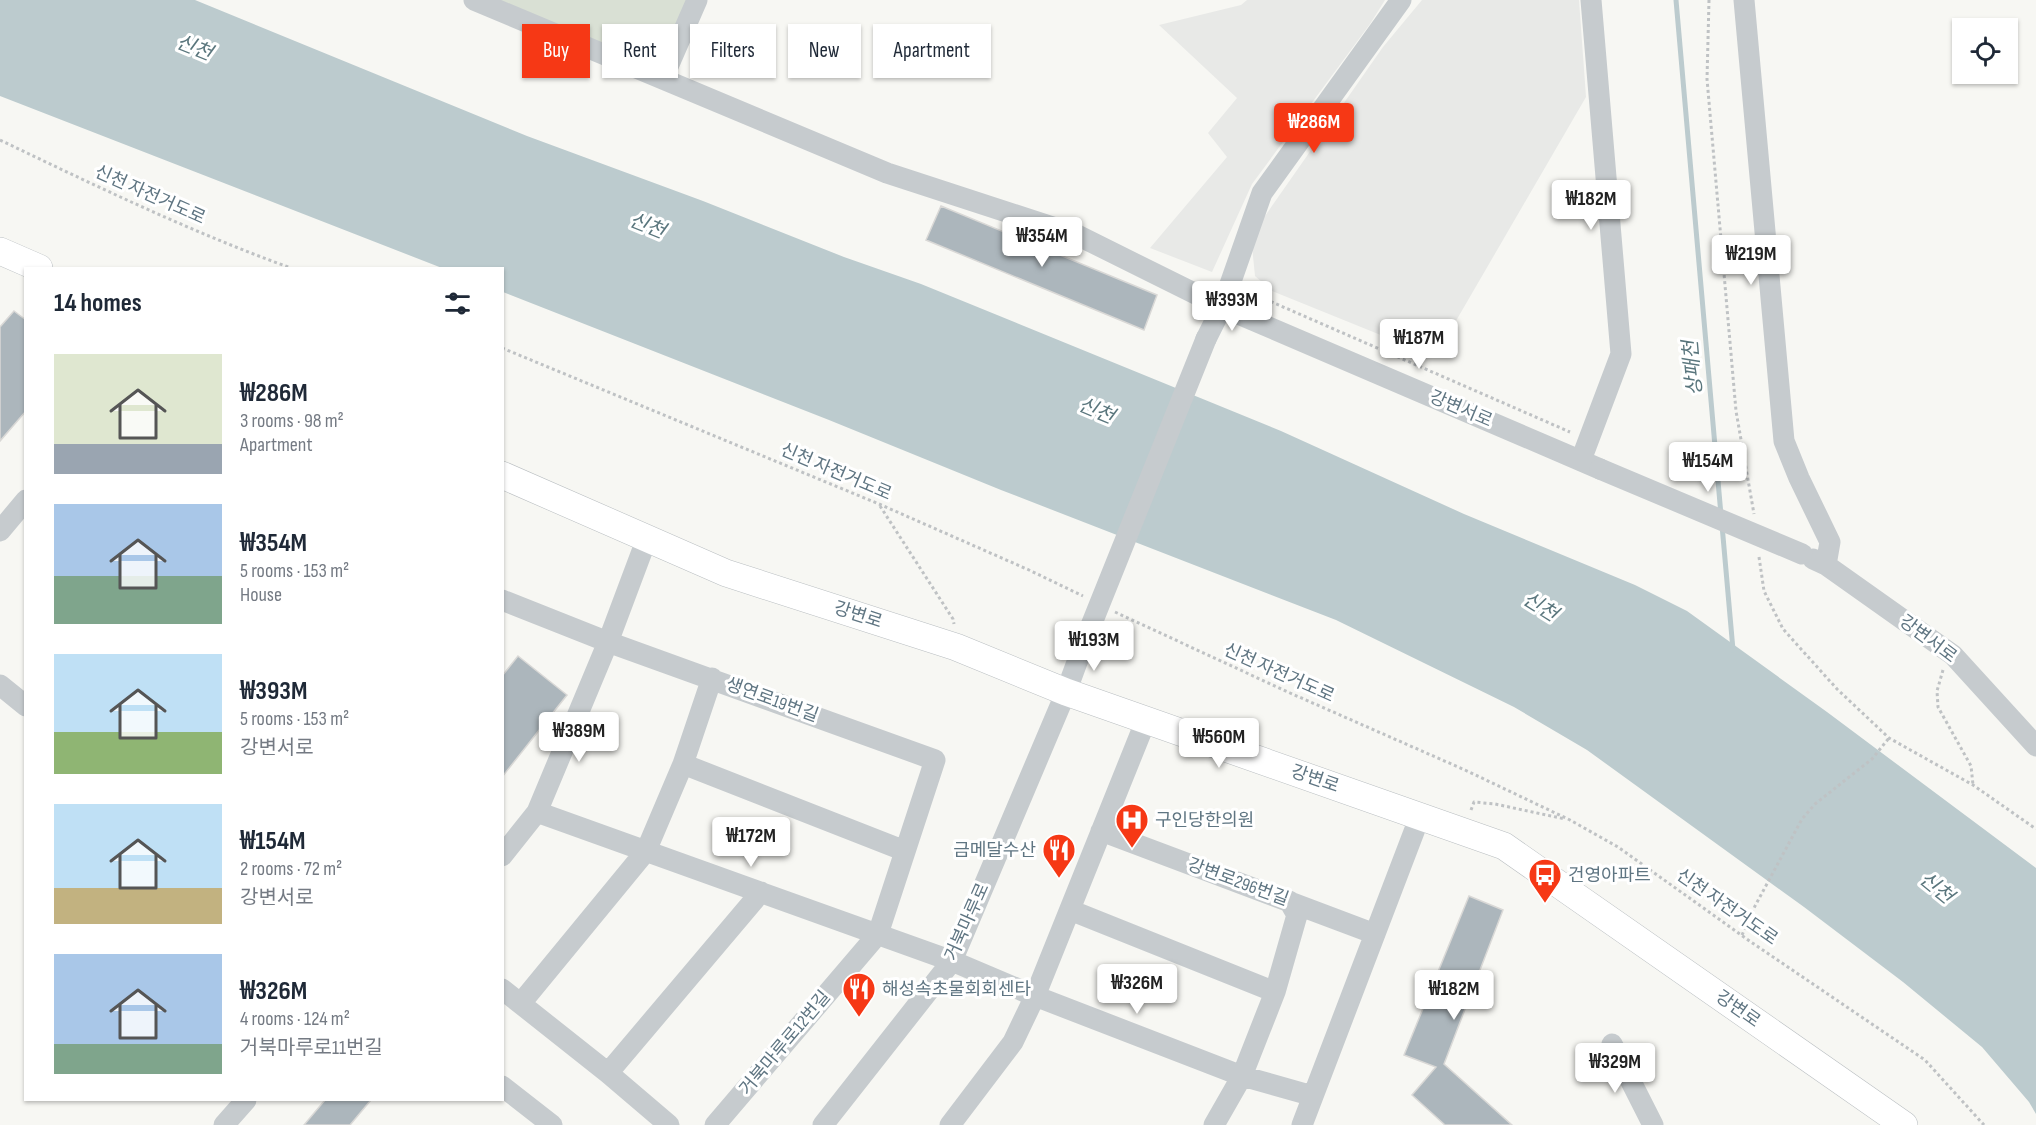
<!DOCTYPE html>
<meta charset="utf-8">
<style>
:root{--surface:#fff;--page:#f2f2f3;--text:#1f2937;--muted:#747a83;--accent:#f63815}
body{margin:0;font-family:"Sofia Sans Condensed","Noto Sans KR",sans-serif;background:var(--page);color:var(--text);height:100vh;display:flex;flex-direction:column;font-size:22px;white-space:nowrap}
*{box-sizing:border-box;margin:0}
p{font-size:20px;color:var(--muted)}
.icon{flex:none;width:33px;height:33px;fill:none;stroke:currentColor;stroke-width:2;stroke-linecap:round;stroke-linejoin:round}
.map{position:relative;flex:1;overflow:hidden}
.side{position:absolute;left:24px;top:267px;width:480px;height:834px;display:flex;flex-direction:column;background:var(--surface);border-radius:0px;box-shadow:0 2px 4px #0004}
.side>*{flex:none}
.guide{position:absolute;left:522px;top:24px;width:570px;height:54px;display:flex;gap:12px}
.controls{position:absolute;left:1952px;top:18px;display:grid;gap:12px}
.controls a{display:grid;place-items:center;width:66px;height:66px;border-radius:0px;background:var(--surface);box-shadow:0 2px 4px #0004;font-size:30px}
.price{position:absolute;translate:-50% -51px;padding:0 14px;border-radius:6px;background:#fff;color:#222;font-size:20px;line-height:39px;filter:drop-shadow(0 2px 3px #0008)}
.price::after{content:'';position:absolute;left:50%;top:36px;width:18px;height:14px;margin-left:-9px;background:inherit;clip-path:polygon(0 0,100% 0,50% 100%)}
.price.selected{background:var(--accent);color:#fff}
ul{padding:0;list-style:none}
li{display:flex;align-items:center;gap:18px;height:150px;padding:0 30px}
li span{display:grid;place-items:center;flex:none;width:168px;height:120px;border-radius:0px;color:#555}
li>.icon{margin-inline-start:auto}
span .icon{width:72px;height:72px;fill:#fffc;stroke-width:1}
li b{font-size:26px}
h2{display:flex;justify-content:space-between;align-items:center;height:72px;padding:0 30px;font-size:26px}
.chip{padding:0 21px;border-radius:0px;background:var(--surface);box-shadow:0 2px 4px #0004;font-size:21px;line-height:54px}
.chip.selected{background:var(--accent);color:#fff}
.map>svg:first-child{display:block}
</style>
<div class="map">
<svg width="2036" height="1125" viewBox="0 0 2036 1125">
<rect width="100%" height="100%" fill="#f7f7f3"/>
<path fill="#e8e9e7" d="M1247 0H1385L1370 24 1252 184 1212 272 1150 248 1227 157 1208 133 1237 98 1159 25 1241 5Z
M1422 0H1579L1586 97 1435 357 1272 291 1255 276 1251 236 1383 47Z"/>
<path fill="#d9e0d4" d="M488 0H692L660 74Z"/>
<path fill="#bccbce" d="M0 0H195L527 136 703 201 844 257 921 284 1281 431 1464 514 1635 585 1687 611 1827 712 2036 868V1114L2029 1102 1982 1047 1903 982 1804 907 1587 750 1514 707 1336 620 1001 490 829 420 503 292 502 268H442L0 96Z"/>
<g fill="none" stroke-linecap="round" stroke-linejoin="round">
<path stroke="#bccbce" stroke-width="5" d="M1676 0 1721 515
M1722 525 1733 650"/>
</g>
<path fill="#acb6bc" stroke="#d9d8d6" stroke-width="1.5" d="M941 206 1157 295 1144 330 926 240Z
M14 311 26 320V411L0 441V327Z
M518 656 567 695 502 777V676Z
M1469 896 1503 910 1444 1064 1512 1125H1445L1412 1095 1436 1067 1404 1055Z
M325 1100H371L350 1125H304Z"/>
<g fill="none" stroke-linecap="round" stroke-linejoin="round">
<g stroke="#b9bec1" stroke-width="28">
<path id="major" d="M0 251 39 268
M502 475 726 573 956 647 1066 692 1504 846 1904 1125"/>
</g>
<path stroke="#bfc2c4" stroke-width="3" stroke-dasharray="3 3" stroke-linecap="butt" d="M1709 0 1707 79 1736 411 1754 514
M0 140C96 186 191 232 291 268
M1250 282 1258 296 1570 432
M502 348 879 504 1029 570 1083 596
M880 506 953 619 954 624
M1759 557 1764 591 1783 629 1837 689 1889 738 1973 785 2036 829
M1115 612 1290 693 1465 770 1570 820 1618 847 1751 942 1925 1060 1984 1125
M1943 670 1937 691 1938 707 1971 766 1973 785
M1471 810 1474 802 1495 804 1565 819
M1742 935 1755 906 1802 819 1815 804 1872 759 1889 738"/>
<path stroke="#c6cbce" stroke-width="21" d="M474 0 887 173 1077 235 1222 307 1600 469
M1744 0 1784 441 1799 478 1830 542 1826 565
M663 78 697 0
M1206 339 1222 307 1262 193 1401 0
M1581 460 1621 354 1591 0
M0 531 26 500
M1813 559 1826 565 1953 655 2036 746
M502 600 608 642 935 760 878 934 715 1125
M0 685 26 706
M683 764 905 851
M537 812 952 961 1035 996 1242 1076 1313 1096
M1101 831 1375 934
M502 856 537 812 608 642 647 538
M1070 910 1275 992 1242 1076 1214 1125
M502 989 608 1073 669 1125
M1275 992 1297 915 1289 901
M521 1003 646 851 683 764 712 678
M1612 1044 1653 1125
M608 1073 761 892
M502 1086 552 1125
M224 1125 246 1100
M823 1125 952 961 1066 692 1086 638
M950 1125 1013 1042 1035 996 1146 720
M1302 1125 1420 816"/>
<use href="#major" stroke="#fff" stroke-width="27"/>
<path stroke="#c6cbce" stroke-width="21" d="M1600 469 1802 554
M1086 638 1206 339"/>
</g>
<defs>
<g id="hospital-pin" transform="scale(1.725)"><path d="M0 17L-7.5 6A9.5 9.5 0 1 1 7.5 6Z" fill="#f63815" stroke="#fff"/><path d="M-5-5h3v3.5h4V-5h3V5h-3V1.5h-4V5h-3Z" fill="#fff"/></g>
<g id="restaurant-pin" transform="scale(1.725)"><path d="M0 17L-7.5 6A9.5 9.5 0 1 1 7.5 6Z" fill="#f63815" stroke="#fff"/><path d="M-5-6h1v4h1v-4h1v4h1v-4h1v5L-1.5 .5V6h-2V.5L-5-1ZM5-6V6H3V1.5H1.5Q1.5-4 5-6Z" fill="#fff"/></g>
<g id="bus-pin" transform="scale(1.725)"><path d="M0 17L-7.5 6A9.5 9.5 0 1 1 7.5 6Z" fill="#f63815" stroke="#fff"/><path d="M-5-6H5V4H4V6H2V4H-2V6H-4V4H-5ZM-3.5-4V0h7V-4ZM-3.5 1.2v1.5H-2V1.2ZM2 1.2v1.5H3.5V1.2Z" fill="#fff"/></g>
</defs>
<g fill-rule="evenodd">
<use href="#hospital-pin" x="1132" y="820"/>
<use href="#restaurant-pin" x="1059" y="850"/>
<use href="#bus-pin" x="1545" y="875"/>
<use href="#restaurant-pin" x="859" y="989"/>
</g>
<g text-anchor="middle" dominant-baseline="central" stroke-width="6" stroke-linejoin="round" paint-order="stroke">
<g font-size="18" fill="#5f7582" stroke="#fff">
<text transform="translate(150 195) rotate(24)">신천 자전거도로</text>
<text transform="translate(1461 409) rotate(23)">강변서로</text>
<text transform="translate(836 472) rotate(23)">신천 자전거도로</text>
<text transform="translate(858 615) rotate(18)">강변로</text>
<text transform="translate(1928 639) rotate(37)">강변서로</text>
<text transform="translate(1279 673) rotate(24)">신천 자전거도로</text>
<text transform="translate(772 700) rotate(20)">생연로19번길</text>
<text transform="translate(1315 779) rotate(19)">강변로</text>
<text transform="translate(1238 882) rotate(20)">강변로296번길</text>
<text transform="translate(1727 907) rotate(35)">신천 자전거도로</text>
<text transform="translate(967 922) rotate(-66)">거북마루로</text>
<text transform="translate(1738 1009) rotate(35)">강변로</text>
<text transform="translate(785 1043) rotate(-50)">거북마루로12번길</text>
</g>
<g font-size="18" fill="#5f7582" stroke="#fff" text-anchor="start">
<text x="1155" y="820">구인당한의원</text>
<text x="1036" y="850" text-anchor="end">금메달수산</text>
<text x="1568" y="875">건영아파트</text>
<text x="882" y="989">해성속초물회회센타</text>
</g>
<g font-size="20" font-style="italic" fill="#5a767d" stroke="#fff">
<text transform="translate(194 48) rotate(22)">신천</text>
<text transform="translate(647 226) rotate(22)">신천</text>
<text transform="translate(1693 368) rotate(-95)">상패천</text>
<text transform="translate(1096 411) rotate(23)">신천</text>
<text transform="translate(1540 607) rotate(32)">신천</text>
<text transform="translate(1936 888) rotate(39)">신천</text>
</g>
</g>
</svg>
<div class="controls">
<a><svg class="icon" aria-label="locate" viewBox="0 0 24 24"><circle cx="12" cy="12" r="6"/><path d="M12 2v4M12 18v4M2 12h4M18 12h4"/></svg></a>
</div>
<b class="price selected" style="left:1314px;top:154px">₩286M</b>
<b class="price" style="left:1591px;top:231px">₩182M</b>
<b class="price" style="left:1042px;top:268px">₩354M</b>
<b class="price" style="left:1751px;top:286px">₩219M</b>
<b class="price" style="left:1232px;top:332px">₩393M</b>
<b class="price" style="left:1419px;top:370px">₩187M</b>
<b class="price" style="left:1708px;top:493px">₩154M</b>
<b class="price" style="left:1094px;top:672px">₩193M</b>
<b class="price" style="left:579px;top:763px">₩389M</b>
<b class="price" style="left:1219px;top:769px">₩560M</b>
<b class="price" style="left:751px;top:868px">₩172M</b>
<b class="price" style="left:1137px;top:1015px">₩326M</b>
<b class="price" style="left:1454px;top:1021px">₩182M</b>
<b class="price" style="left:1615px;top:1094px">₩329M</b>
<div class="guide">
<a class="chip selected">Buy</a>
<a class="chip">Rent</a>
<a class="chip">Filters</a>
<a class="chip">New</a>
<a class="chip">Apartment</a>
</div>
<section class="side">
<h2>14 homes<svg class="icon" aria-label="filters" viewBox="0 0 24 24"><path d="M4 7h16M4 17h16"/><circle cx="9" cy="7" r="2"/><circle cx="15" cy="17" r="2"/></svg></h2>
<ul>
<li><span style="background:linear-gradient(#dfe7d0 75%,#9aa5b1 0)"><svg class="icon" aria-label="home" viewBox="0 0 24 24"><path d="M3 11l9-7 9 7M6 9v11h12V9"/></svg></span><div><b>₩286M</b><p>3 rooms · 98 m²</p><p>Apartment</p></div></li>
<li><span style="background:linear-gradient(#a9c7e8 60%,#7fa58c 0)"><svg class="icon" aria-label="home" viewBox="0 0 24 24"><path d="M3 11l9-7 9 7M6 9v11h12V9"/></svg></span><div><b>₩354M</b><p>5 rooms · 153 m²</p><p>House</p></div></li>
<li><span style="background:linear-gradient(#bfe0f5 65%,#8fb573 0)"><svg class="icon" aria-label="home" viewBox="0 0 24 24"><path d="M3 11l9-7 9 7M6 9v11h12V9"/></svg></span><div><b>₩393M</b><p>5 rooms · 153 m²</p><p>강변서로</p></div></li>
<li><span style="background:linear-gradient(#bfe0f5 70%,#c2b280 0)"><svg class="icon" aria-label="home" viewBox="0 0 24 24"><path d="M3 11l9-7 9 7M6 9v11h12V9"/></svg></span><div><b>₩154M</b><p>2 rooms · 72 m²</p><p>강변서로</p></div></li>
<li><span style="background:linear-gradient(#a9c7e8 75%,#7fa58c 0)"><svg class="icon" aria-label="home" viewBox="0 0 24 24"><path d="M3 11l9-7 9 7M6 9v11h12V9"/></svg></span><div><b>₩326M</b><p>4 rooms · 124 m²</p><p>거북마루로11번길</p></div></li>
</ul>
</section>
</div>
